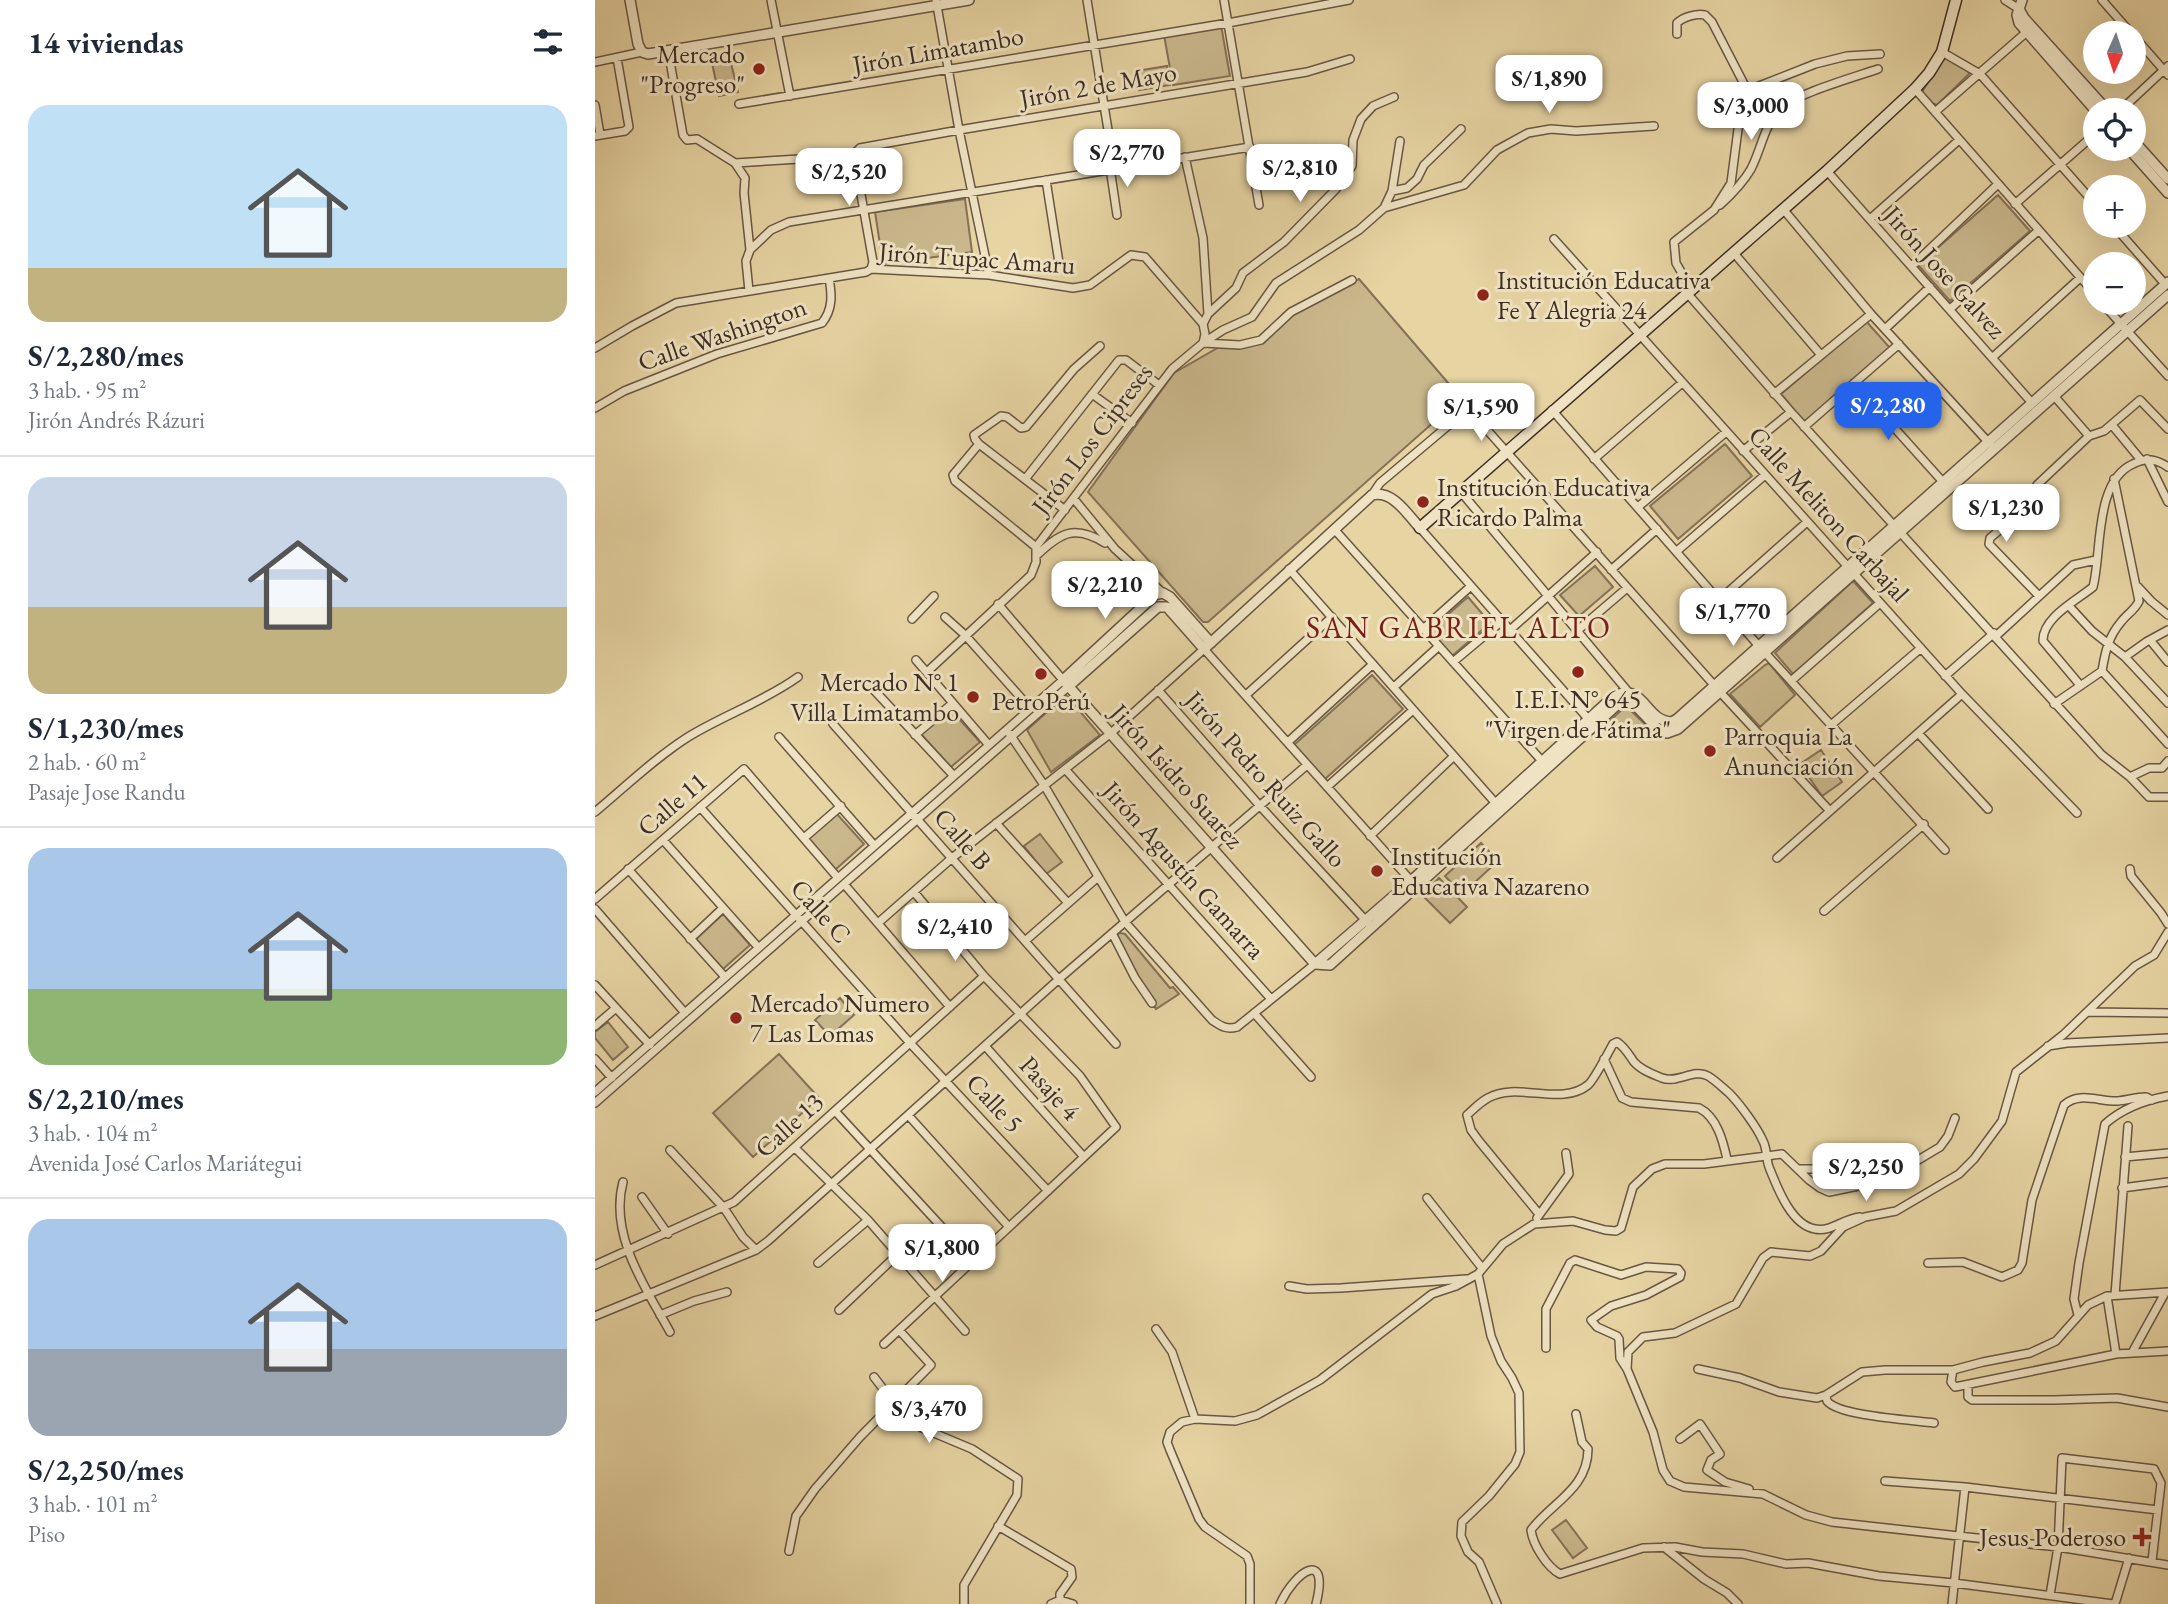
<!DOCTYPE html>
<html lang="es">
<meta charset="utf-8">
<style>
:root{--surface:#fff;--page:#f6f6f7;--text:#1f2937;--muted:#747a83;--line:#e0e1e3;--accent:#2563eb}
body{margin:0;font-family:"EB Garamond",serif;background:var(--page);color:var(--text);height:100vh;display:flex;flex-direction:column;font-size:26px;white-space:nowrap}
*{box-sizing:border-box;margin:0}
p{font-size:23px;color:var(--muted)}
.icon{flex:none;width:38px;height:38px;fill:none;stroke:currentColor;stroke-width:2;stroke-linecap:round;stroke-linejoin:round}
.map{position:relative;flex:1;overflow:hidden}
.sheet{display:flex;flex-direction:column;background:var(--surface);width:595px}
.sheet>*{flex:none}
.needle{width:46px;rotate:183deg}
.fabs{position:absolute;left:1488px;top:21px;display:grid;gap:14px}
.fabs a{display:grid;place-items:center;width:63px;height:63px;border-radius:50%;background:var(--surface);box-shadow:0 7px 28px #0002;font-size:35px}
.price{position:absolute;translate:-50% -60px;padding:0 16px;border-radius:14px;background:#fff;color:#222;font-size:23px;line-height:46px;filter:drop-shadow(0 2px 4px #0008)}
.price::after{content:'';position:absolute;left:50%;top:42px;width:21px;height:16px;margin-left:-10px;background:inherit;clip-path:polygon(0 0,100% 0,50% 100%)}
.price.current{background:var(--accent);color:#fff}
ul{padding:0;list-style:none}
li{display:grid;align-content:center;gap:14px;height:371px;padding:0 28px}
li+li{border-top:2px solid var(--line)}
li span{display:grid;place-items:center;height:217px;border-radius:21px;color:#555}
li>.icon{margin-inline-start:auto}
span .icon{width:126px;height:126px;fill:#fffc;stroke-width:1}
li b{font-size:30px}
h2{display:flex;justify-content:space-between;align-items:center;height:84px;padding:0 28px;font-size:30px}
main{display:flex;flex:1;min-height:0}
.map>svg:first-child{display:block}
</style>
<main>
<section class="sheet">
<h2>14 viviendas<svg class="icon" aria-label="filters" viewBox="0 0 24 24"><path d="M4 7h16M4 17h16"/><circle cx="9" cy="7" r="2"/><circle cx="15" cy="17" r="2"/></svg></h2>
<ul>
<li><span style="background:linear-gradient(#bfe0f5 75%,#c2b280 0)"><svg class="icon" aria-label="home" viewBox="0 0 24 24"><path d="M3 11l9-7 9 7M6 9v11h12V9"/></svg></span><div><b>S/2,280/mes</b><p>3 hab. · 95 m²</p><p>Jirón Andrés Rázuri</p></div></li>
<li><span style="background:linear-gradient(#c9d6e8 60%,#c2b280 0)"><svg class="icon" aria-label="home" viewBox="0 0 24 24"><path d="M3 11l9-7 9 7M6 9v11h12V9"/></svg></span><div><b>S/1,230/mes</b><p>2 hab. · 60 m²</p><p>Pasaje Jose Randu</p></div></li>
<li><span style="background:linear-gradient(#a9c7e8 65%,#8fb573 0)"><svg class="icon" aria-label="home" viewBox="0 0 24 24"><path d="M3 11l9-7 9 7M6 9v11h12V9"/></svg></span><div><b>S/2,210/mes</b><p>3 hab. · 104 m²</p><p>Avenida José Carlos Mariátegui</p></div></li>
<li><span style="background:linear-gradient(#a9c7e8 60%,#9aa5b1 0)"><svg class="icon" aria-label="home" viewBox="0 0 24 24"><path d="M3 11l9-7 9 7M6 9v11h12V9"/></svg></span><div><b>S/2,250/mes</b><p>3 hab. · 101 m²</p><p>Piso</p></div></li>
</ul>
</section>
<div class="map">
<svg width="1573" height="1604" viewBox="0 0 1573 1604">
<rect width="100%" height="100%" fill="#e7d4a3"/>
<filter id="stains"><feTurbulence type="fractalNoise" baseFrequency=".00286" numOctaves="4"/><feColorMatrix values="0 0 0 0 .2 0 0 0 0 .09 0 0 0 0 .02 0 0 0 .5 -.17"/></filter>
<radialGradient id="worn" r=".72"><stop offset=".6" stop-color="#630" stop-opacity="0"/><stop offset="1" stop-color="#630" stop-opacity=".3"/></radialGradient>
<path fill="#cab88d" stroke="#847258" stroke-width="2" d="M626 25 635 76 578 85 569 35Z
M1349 57 1373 70 1374 74 1342 105 1337 103 1327 92Z
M135 59 143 92 124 96 117 63Z
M572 66 575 85 544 90 541 71Z
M1403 195 1435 231 1355 301 1323 265Z
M370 199 377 252 288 264 280 212Z
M764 279 866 398 613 622H608L493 492 579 373 626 346 648 348 668 341 696 314 709 305Z
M1271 321 1295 348 1209 422 1186 394Z
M1130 444 1157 476 1083 539 1055 506Z
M1000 566 1018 587 984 616 965 595Z
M1258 581 1278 603 1198 674 1180 653Z
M873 597 895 623 857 656 835 630Z
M1174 663 1200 695 1165 727 1135 694 1170 665Z
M777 675 808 709 730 779 699 745Z
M471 695 505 735 456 772 432 730Z
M1031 706 1055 729 1054 732 1030 728 1008 731 1007 728Z
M355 709 385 742 356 767 326 734Z
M1226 750 1247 782 1227 796 1205 764Z
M241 813 269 844 240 870 212 838Z
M445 834 467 862 451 874 429 846Z
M886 843 903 861 867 894 850 876Z
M844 878 872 907 855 923 827 895Z
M128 914 155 945 128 969 101 939Z
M525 933 530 934 575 988 578 987 584 994 561 1009 522 942V935Z
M245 998 259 1015 235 1036 220 1020Z
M13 1022 33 1047 18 1060 0 1038V1032Z
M184 1054 224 1098 158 1157 118 1113Z
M971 1520 992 1548 978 1558 957 1530Z"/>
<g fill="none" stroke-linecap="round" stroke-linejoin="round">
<g stroke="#685744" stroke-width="10">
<path id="minor" d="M176 0 195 96
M341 0 364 130 394 275
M492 0 519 167
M629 0 664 205
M1410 0 1424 9
M1507 0 1536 33
M1082 34V23C1088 17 1102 13 1110 15L1117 22 1149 84 1156 92
M1538 35 1573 75
M73 50 88 135 92 140 102 139 140 163 150 178 149 193 155 250 151 261 154 291
M1347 52 1385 74 1500 204
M0 62 47 52
M1320 89 1500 294
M144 104 633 23 754 0
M0 105 5 134
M1526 110 1573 66
M1340 112 1434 30
M0 136 30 131 34 127 22 58
M590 157 608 238 613 314
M140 163 221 158
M515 168 522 215
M1232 171 1437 403
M451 180 465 269
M797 191 812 188 822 179 829 165 866 129
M1420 204 1500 134
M1125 205C1137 194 1148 183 1156 169 1166 150 1169 126 1184 110 1199 94 1260 77 1283 69
M789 208 797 191 805 141
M1188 209 1276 314 1395 444
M1275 219 1364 140
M1519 226 1570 284
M959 239 1367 694 1482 813
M155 250 176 230 194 222 655 147
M1138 252 1226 355
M1317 266 1403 184
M276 269 278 262 260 161V153L265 148 364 130 712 72 755 59
M1096 289 1081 263 1079 242 1119 210 1136 183 1145 114 1156 92 1164 86 1220 64 1252 56 1285 54
M1092 293 1196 412 1507 755 1535 777 1554 797H1573
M1507 303 1573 376
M1355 309 1444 230
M608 324 613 314 641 288 648 273 689 242 741 189 757 166 758 140 766 119 778 106 799 97
M1290 329 1335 287
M608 343 628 330 657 317 681 283 764 230 789 208 869 185 902 150 933 133 956 129 981 131 1059 126
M609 343 645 345 666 340 696 312 757 280
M0 348 37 326 81 303 271 272 276 269 394 275 478 288 495 285 536 255 550 257 608 324 610 334 608 343 577 369 441 547V562L436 575 332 672
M1398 357 1485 278
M1259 383 1348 482
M497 394 537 423
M1179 394 1276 314
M1460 397 1494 436
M0 408 29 391 122 354 227 323C238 309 237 295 234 278
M957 410 1163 645 1350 850
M1517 425 1546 460
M1209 427 1304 344
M384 444 358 475 360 481 441 547
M1148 451 1196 412
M999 459 1087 383
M1552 459 1573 502
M431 478 524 360H531L564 385
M1442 485 1494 436 1509 431 1545 400 1573 429
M866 492 1035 694
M777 495 785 483 867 414 877 413 1119 685
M479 499 520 549 568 593
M1043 507 1131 432
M470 510 384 444 380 439 379 435 406 416 412 417 426 428 431 427 479 369 505 346
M825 528 996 722
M739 529 947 761
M1082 551 1170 475
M441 556C465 533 479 524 510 543
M694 569 904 807
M1016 570 1062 529
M1543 587 1556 601 1573 615
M1444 596 1394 544 1395 538 1448 494
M1124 600 1212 522
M1474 606 1497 631 1530 657 1573 703
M350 617 370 635 435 708
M317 619 339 596
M828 629 876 586
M915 630 1002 552
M983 630 1032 588
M1401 636 1478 565 1501 560
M1555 640 1573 662
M1530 657 1551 642 1573 630
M321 660 393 744
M858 662 907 621
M1507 671 1573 744
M1350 676 1399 633
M1196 681 1285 603
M1485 685 1448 641C1447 618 1482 600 1498 587 1507 553 1499 481 1538 464 1551 457 1561 459 1573 467
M799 687 844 646
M279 690 358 775
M563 690 665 806 774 924
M1125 692 1234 810
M651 695 737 617
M1459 704 1507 671C1510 653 1513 637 1526 622 1532 614 1540 610 1544 601L1519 479
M238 724 521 1044
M1236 725 1326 648
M414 733 449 785 530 922 617 1020C626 1026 631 1030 642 1027L720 964
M1323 733 1393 809
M320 735 358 703
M184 737 279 845
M693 742 778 664
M470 769 676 999
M1535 777 1554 768H1567L1573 761
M732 787 818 710
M105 807 315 1043 453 1191
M0 812C30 787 60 758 93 737 129 715 168 702 203 677
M401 823 473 903
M775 836 859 756
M209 838 246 806
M68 840 163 947
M1182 858 1367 694
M33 869 130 977
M1535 869 1536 876 1566 913 1573 924
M249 884 355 1007
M0 899 149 769 243 878
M0 909 90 1013
M1229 911 1329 824
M283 923 357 858 516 733 609 649 818 883
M517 933 540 978 557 1003
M95 939 128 908
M430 941 503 877
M0 985 55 1045
M1493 1012 1573 1013
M659 1013 716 1077
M0 1026 21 1008
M1453 1046 1472 1043 1573 1038
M391 1047 489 1157
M0 1059 17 1078
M1009 1059 1027 1098 1036 1102 1104 1108C1122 1117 1128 1141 1132 1159
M0 1092 468 680 403 604
M0 1103 474 686
M240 1111 378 1261
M313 1115 414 1227
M200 1148 273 1220 370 1331
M75 1150 129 1208 148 1237 161 1250
M1530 1157 1573 1153
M1203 1169H1220L1236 1164 1283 1157
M28 1182C14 1235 50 1287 75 1332
M1527 1188 1573 1182
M47 1197 73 1234
M832 1198 887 1268
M944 1214 884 1141 876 1130 872 1115C878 1110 885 1102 893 1098 923 1081 966 1107 993 1085 999 1080 1013 1053 1018 1044L1022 1042C1030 1047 1034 1055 1039 1062 1046 1070 1057 1074 1067 1078 1082 1084 1099 1068 1113 1076 1120 1080 1128 1088 1134 1093 1144 1103 1162 1127 1168 1141 1172 1148 1171 1159 1174 1167 1182 1187 1196 1225 1220 1229 1237 1232 1247 1219 1265 1217
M942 1218 974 1174 971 1153
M223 1263 273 1220
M1333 1263 1368 1262 1407 1277 1423 1270 1427 1263 1437 1200 1469 1105C1484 1091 1505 1102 1523 1101 1532 1100 1542 1097 1551 1097L1557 1100
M0 1265 139 1202 389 976
M883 1274 896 1336 906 1361 917 1378 924 1393 925 1452 920 1464 894 1496 867 1522 866 1536 873 1552 884 1562 902 1604
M694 1286 712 1289 746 1288 871 1279
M1520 1295 1533 1126
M1512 1296 1521 1354
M244 1310 302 1255
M65 1315 99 1301 132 1292
M1483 1315 1479 1299 1484 1263 1510 1124C1527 1109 1551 1100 1573 1096
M0 1316 161 1250 173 1241 464 979 712 765
M561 1329 577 1352 600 1419
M289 1344 521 1127 485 1076 389 976 319 892
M951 1348V1309L975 1263 980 1260 1026 1275 1051 1267 1083 1269 1086 1273 1085 1277 1051 1295 1016 1306 996 1320 1002 1327 1022 1336 1024 1339 1025 1358 1032 1369 1058 1432 1068 1470 1075 1481 1089 1487 1168 1494 1211 1515 1237 1522 1463 1547 1573 1565
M1538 1351 1570 1293
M1032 1369 1033 1352 1048 1337 1080 1333 1141 1304 1168 1258 1176 1252 1215 1256 1226 1251 1248 1227 1270 1217 1301 1211 1364 1174 1379 1159 1407 1121 1421 1072 1468 1035 1540 966 1559 955 1573 932
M1103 1369 1145 1378 1184 1392 1222 1398 1231 1395 1267 1372 1290 1370H1358L1388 1362 1435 1353 1461 1341 1493 1305 1512 1296 1573 1292
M1358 1370 1356 1382 1360 1387 1521 1354 1573 1351
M279 1377 299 1403 327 1428 377 1449 423 1479 422 1495 369 1585V1604
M1373 1385V1397L1377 1400H1459L1522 1398 1573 1407
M1231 1395 1232 1401C1243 1416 1317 1420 1339 1423
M981 1414 987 1442 993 1449C993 1489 956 1503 936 1530 938 1545 952 1567 965 1574L1048 1548 1080 1547 1107 1552 1148 1554 1191 1564 1213 1563 1284 1576 1359 1583 1518 1604
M1085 1439 1105 1424 1125 1454 1116 1460 1112 1470 1130 1482 1154 1489
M1290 1481 1370 1487 1563 1510
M403 1526 476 1569 477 1577 465 1594V1600
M1069 1547 1109 1579 1132 1593 1143 1604
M194 1551 201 1516 220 1489 265 1437 336 1365 304 1330
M1455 1595 1463 1547 1467 1458 1559 1469 1566 1483 1557 1561
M456 1604 465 1600 478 1604
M655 1604V1564L652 1556 610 1527 604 1519 575 1450 572 1442 575 1432 587 1422 600 1419 640 1421 662 1415 725 1380 837 1294 861 1286 883 1274 908 1244 939 1224 978 1221 1010 1230 1021 1231 1026 1228 1038 1187 1057 1169 1070 1164H1109L1187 1154 1214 1180 1225 1188 1234 1192 1288 1181 1345 1147 1353 1136 1360 1118
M685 1604C700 1571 735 1548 721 1604
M1357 1604 1370 1487
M1520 1604 1534 1558"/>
</g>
<g stroke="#685744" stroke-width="12">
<path id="tertiary" d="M35 0 43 44 47 52 53 54 374 0
M1427 0 1422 15 1424 23 1500 110
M1424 9 1429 18 1512 110
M1538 140 1573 179
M1534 149 1573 193
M616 643 575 597 568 593 560 595 468 680 720 964 735 965 1022 705 1031 701 1037 702 1063 729 1072 733 1083 729 1573 295
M474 686 563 607H572L609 649 777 495C798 490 812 514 825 528
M720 964 816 881 1019 696C1050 682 1049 721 1077 722L1082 719 1573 282"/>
</g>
<g stroke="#3d2d24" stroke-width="13">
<path id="secondary" d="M825 528 1232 171 1320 89 1334 73 1347 52 1361 0"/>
</g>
<use href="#minor" stroke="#efe3c3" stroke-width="7"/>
<use href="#tertiary" stroke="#efe3c3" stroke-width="9"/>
<use href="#secondary" stroke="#efe3c3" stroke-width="10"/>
</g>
<g fill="#8f2418" stroke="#efe3c3" stroke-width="2.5">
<circle cx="164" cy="69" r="7"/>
<circle cx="888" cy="295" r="7"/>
<circle cx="828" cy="502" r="7"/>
<circle cx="983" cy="672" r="7"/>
<circle cx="446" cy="674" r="7"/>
<circle cx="378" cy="697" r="7"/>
<circle cx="1115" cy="751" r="7"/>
<circle cx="782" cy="871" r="7"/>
<circle cx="141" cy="1018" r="7"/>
<path d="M1543.5 1526.5h7v7h7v7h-7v7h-7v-7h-7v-7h7z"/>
</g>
<g text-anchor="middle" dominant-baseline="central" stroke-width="6" stroke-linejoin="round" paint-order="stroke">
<g font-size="26" fill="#3d2d24" stroke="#efe3c3">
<text transform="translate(343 50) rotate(-10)">Jirón Limatambo</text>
<text transform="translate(503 85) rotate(-10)">Jirón 2 de Mayo</text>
<text transform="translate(382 258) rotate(4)">Jirón Tupac Amaru</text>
<text transform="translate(1350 272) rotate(48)">Jirón Jose Galvez</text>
<text transform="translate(127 334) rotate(-19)">Calle Washington</text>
<text transform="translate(497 439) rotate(-53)">Jirón Los Cipreses</text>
<text transform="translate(1234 514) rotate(48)">Calle Meliton Carbajal</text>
<text transform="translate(582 776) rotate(48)">Jirón Isidro Suarez</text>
<text transform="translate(671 779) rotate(48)">Jirón Pedro Ruiz Gallo</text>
<text transform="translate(77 804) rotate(-41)">Calle 11</text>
<text transform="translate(368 839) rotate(49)">Calle B</text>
<text transform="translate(589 870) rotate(48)">Jirón Agustín Gamarra</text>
<text transform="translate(226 911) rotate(48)">Calle C</text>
<text transform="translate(455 1088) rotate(48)">Pasaje 4</text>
<text transform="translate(400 1103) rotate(47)">Calle 5</text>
<text transform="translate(194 1125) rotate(-42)">Calle 13</text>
</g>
<g font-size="26" fill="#3d2d24" stroke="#efe3c3" text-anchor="start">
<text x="150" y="54" text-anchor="end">Mercado<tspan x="150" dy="30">"Progreso"</tspan></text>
<text x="902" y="280">Institución Educativa<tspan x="902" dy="30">Fe Y Alegria 24</tspan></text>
<text x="842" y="487">Institución Educativa<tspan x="842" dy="30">Ricardo Palma</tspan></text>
<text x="364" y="682" text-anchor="end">Mercado N° 1<tspan x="364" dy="30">Villa Limatambo</tspan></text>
<text x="983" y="699" text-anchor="middle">I.E.I. N° 645<tspan x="983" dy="30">"Virgen de Fátima"</tspan></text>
<text x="446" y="701" text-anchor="middle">PetroPerú</text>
<text x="1129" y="736">Parroquia La<tspan x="1129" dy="30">Anunciación</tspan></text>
<text x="796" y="856">Institución<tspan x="796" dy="30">Educativa Nazareno</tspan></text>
<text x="155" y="1003">Mercado Numero<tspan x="155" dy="30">7 Las Lomas</tspan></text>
<text x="1531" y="1537" text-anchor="end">Jesus Poderoso</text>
</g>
<g font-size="30" letter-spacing="2" fill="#7a1f14" stroke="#efe3c3">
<text x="864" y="627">SAN GABRIEL ALTO</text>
</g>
</g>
<rect width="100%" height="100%" filter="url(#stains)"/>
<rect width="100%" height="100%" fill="url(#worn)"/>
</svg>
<div class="fabs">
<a><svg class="needle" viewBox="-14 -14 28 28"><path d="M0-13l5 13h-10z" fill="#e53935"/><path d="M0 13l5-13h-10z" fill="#747a83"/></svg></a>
<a><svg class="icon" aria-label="locate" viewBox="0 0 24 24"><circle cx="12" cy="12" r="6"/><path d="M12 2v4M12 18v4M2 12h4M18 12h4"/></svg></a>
<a>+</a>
<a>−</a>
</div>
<b class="price" style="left:954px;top:115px">S/1,890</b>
<b class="price" style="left:1156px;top:142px">S/3,000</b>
<b class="price" style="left:532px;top:189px">S/2,770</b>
<b class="price" style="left:705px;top:204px">S/2,810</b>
<b class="price" style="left:254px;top:208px">S/2,520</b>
<b class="price current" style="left:1293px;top:442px">S/2,280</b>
<b class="price" style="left:886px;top:443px">S/1,590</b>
<b class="price" style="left:1411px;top:544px">S/1,230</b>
<b class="price" style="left:510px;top:621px">S/2,210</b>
<b class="price" style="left:1138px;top:648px">S/1,770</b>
<b class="price" style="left:360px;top:963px">S/2,410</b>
<b class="price" style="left:1271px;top:1203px">S/2,250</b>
<b class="price" style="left:347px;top:1284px">S/1,800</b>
<b class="price" style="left:334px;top:1445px">S/3,470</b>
</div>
</main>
